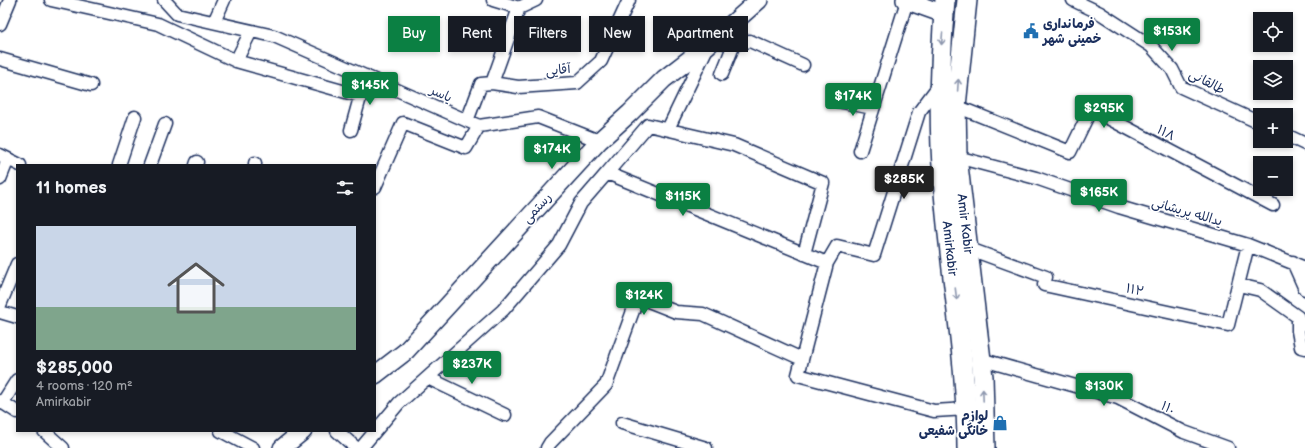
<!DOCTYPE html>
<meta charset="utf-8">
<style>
:root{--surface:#171b24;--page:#20242c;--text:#f1f3f6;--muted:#9ea1a6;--accent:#0b8043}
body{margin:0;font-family:"Balsamiq Sans","Playpen Sans Arabic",sans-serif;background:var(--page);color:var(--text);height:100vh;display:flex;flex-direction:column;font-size:15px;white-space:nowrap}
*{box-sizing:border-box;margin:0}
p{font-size:13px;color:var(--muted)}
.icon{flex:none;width:22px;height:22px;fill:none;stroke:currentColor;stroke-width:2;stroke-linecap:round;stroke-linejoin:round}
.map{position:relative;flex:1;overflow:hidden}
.drawer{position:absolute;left:16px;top:164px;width:360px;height:268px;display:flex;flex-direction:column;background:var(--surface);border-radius:0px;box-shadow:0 2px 6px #0003}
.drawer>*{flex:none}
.guide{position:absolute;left:388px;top:16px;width:380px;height:36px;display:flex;gap:8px}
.controls{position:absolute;left:1253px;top:12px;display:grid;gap:8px}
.controls a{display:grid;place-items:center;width:40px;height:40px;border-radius:0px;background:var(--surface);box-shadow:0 2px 6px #0003;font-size:20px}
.price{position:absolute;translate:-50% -34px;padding:0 9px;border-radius:4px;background:var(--accent);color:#fff;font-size:13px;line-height:26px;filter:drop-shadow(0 1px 2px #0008)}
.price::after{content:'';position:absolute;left:50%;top:24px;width:12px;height:9px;margin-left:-6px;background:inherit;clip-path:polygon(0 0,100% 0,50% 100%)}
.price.active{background:#222;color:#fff}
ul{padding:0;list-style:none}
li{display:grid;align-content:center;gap:8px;height:212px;padding:0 20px}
li span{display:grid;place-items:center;height:124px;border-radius:0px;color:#555}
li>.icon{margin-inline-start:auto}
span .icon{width:72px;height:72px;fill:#fffc;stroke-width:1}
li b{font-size:17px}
h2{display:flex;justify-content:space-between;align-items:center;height:48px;padding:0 20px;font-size:17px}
.tag{padding:0 14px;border-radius:0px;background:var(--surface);box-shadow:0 2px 6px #0003;font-size:14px;line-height:36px}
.tag.active{background:var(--accent);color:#fff}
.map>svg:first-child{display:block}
</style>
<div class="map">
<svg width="1305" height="448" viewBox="0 0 1305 448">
<rect width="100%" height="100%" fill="#fff"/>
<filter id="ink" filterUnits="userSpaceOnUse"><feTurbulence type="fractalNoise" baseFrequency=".025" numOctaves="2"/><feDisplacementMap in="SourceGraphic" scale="8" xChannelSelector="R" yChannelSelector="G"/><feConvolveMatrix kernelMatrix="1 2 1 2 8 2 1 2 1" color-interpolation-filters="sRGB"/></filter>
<g filter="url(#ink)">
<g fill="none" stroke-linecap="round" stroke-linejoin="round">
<g stroke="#1b2f5e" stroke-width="15">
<path id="street" d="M51 0 158 24 236 61 251 31
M164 0 177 14 274 36 479 126 538 117 599 141
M493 0 519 8
M1073 0 1100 13 1151 46 1172 69 1181 87 1260 123
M214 22 224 0
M0 24 10 0
M713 41 734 44 722 74
M734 44 750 41 803 65
M0 59 91 85
M236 61 360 96
M492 83 519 8 536 0
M837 101 873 108
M956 106 1070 152 1091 109 1273 205
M467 121 481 84 492 83 518 87 577 83 601 61 629 0
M668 129 707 48
M351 130 366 76
M1286 135 1305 144
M860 151 907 1
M0 155 20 165
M957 157 1036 178 1119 207 1248 245 1305 268
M119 165 135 117
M150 165 165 124
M196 165 197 162
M255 165V163
M607 173 648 125 734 145 823 183 804 254
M0 179 8 159
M375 187 403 123 466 148 479 126
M967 248 1046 277 1044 285 1228 325 1248 245
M1293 262 1305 289
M827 263 837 246 874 255 919 112 940 84
M1239 285 1260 290 1298 317V331L1301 347 1305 348
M0 305 17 264
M0 312 17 317
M980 359 1118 398 1184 432 1228 448
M428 378 505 415
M0 401 17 412
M3 402 17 380
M622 423 706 448
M44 431 63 448
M221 431 253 448
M337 431 356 448
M361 448 399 403 503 310 559 245 581 203 607 173 827 263 798 375 934 411 967 409
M547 448 550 443 606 385 638 297 676 312 703 314 802 359"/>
</g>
<g stroke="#1b2f5e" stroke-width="20">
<path id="secondary" d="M905 0 944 14
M375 375 405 352 599 141 630 113 664 79 708 45 759 0
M282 448 303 431"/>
</g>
<g stroke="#1b2f5e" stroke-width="22">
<g id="primary">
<path id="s1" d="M945 0C940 60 938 119 943 179 949 269 967 357 967 448"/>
<path id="s2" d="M967 0 956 106 957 157 983 377 985 448"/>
</g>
</g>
<use href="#street" stroke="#fff" stroke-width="12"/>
<use href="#secondary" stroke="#fff" stroke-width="17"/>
<use href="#primary" stroke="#fff" stroke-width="19"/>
</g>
<defs><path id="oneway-shaft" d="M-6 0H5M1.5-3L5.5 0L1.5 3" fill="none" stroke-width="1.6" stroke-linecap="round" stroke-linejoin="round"/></defs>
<g stroke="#8d97ae">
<use href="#oneway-shaft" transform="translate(942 39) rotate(95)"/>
<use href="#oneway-shaft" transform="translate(958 85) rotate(-86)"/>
<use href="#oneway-shaft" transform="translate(956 294) rotate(83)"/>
<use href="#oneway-shaft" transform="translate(983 395) rotate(-92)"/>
</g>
</g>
<defs>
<g id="civic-bare" transform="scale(1.2)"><path d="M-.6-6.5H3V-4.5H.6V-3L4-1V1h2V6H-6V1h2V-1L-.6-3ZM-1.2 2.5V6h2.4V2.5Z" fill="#1f6fb2" stroke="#fff" stroke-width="2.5" paint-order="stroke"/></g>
<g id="shop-bare" transform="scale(1.2)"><path d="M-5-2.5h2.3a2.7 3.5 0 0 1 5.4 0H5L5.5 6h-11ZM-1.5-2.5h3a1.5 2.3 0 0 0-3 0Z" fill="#1f6fb2" stroke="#fff" stroke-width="2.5" paint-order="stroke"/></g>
</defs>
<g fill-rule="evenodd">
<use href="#civic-bare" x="1031" y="31"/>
<use href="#shop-bare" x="1000" y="423"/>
</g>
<g text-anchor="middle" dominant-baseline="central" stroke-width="3.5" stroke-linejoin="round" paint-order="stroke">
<g font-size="13" font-weight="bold" fill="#1b2f5e" stroke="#fff" text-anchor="start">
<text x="1043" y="24">فرمانداری<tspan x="1043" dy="15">خمینی شهر</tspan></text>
<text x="988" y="416" text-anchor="end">لوازم<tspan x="988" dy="15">خانگی شفیعی</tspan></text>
</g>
<g font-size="13" fill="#1b2f5e" stroke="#fff">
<text transform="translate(558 70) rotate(-6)">آقایی</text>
<text transform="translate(1207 82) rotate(28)">طالقانی</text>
<text transform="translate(441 94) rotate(24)">یاسر</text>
<text transform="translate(1166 133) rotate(28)">۱۱۸</text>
<text transform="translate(537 208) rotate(-47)">رستمی</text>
<text transform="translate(1187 212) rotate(16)">یدالله پریشانی</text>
<text stroke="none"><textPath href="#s2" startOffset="225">Amir Kabir</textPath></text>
<text stroke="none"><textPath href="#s1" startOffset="249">Amirkabir</textPath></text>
<text transform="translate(1135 290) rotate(12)">۱۱۲</text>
<text transform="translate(1168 408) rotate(27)">۱۱۰</text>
</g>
</g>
</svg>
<div class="controls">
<a><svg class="icon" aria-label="locate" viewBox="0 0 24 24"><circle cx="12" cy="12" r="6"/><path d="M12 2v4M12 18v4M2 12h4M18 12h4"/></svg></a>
<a><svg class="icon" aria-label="layers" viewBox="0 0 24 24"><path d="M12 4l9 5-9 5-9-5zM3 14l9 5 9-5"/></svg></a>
<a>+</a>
<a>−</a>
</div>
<b class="price" style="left:1172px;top:52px">$153K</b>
<b class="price" style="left:370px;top:106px">$145K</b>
<b class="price" style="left:853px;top:117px">$174K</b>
<b class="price" style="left:1104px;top:129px">$295K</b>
<b class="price" style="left:552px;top:170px">$174K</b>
<b class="price active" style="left:904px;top:200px">$285K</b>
<b class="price" style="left:1099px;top:213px">$165K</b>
<b class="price" style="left:683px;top:217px">$115K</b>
<b class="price" style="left:644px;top:316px">$124K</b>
<b class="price" style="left:472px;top:385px">$237K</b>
<b class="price" style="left:1104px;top:407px">$130K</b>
<div class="guide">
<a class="tag active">Buy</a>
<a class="tag">Rent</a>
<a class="tag">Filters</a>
<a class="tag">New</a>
<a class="tag">Apartment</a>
</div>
<section class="drawer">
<h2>11 homes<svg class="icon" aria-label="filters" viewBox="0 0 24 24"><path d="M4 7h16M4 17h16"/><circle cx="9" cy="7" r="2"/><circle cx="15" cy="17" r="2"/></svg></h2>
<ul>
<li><span style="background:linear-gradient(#c9d6e8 65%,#7fa58c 0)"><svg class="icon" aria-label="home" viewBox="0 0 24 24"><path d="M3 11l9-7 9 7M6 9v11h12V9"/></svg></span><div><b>$285,000</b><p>4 rooms · 120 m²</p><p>Amirkabir</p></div></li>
</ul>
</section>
</div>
